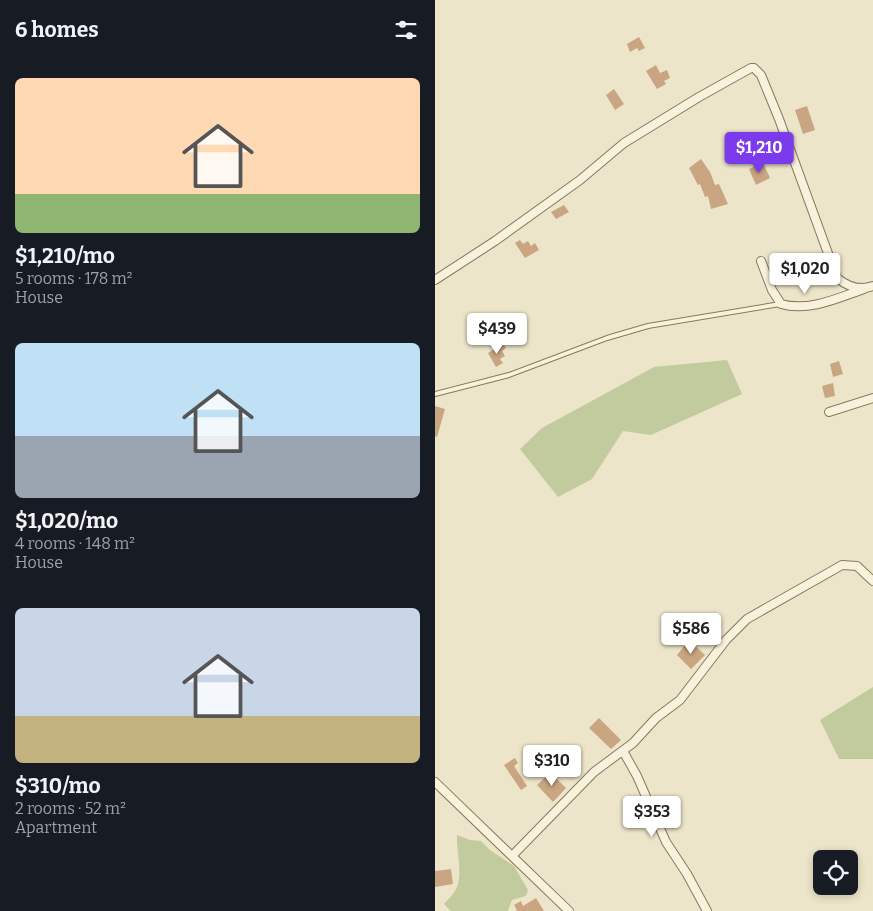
<!DOCTYPE html>
<meta charset="utf-8">
<style>
:root{--surface:#171b24;--page:#242831;--text:#f1f3f6;--muted:#9ea1a6;--accent:#7c3aed}
body{margin:0;font-family:Bitter,serif;background:var(--page);color:var(--text);height:100vh;display:flex;flex-direction:column;font-size:19px;white-space:nowrap}
*{box-sizing:border-box;margin:0}
p{font-size:16px;color:var(--muted)}
.icon{flex:none;width:28px;height:28px;fill:none;stroke:currentColor;stroke-width:2;stroke-linecap:round;stroke-linejoin:round}
.map{position:relative;flex:1;overflow:hidden}
.details{display:flex;flex-direction:column;background:var(--surface);width:435px}
.details>*{flex:none}
.buttons{position:absolute;left:378px;top:850px;display:grid;gap:10px}
.buttons a{display:grid;place-items:center;width:45px;height:45px;border-radius:8px;background:var(--surface);box-shadow:0 2px 8px #0003;font-size:25px}
.price{position:absolute;translate:-50% -42px;padding:0 11px;border-radius:5px;background:#fff;color:#222;font-size:16px;line-height:32px;filter:drop-shadow(0 1px 2px #0008)}
.price::after{content:'';position:absolute;left:50%;top:30px;width:15px;height:11px;margin-left:-8px;background:inherit;clip-path:polygon(0 0,100% 0,50% 100%)}
.price.selected{background:var(--accent);color:#fff}
ul{padding:0;list-style:none}
li{display:grid;align-content:center;gap:10px;height:265px;padding:0 15px}
li span{display:grid;place-items:center;height:155px;border-radius:8px;color:#555}
li>.icon{margin-inline-start:auto}
span .icon{width:90px;height:90px;fill:#fffc;stroke-width:1}
li b{font-size:21px}
h2{display:flex;justify-content:space-between;align-items:center;height:60px;padding:0 15px;font-size:21px}
main{display:flex;flex:1;min-height:0}
.map>svg:first-child{display:block}
</style>
<main>
<section class="details">
<h2>6 homes<svg class="icon" aria-label="filters" viewBox="0 0 24 24"><path d="M4 7h16M4 17h16"/><circle cx="9" cy="7" r="2"/><circle cx="15" cy="17" r="2"/></svg></h2>
<ul>
<li><span style="background:linear-gradient(#ffd9b3 75%,#8fb573 0)"><svg class="icon" aria-label="home" viewBox="0 0 24 24"><path d="M3 11l9-7 9 7M6 9v11h12V9"/></svg></span><div><b>$1,210/mo</b><p>5 rooms · 178 m²</p><p>House</p></div></li>
<li><span style="background:linear-gradient(#bfe0f5 60%,#9aa5b1 0)"><svg class="icon" aria-label="home" viewBox="0 0 24 24"><path d="M3 11l9-7 9 7M6 9v11h12V9"/></svg></span><div><b>$1,020/mo</b><p>4 rooms · 148 m²</p><p>House</p></div></li>
<li><span style="background:linear-gradient(#c9d6e8 70%,#c2b280 0)"><svg class="icon" aria-label="home" viewBox="0 0 24 24"><path d="M3 11l9-7 9 7M6 9v11h12V9"/></svg></span><div><b>$310/mo</b><p>2 rooms · 52 m²</p><p>Apartment</p></div></li>
</ul>
</section>
<div class="map">
<svg width="438" height="911" viewBox="0 0 438 911">
<rect width="100%" height="100%" fill="#ede5c9"/>
<path fill="#c2cb9d" d="M292 360 307 394 216 435 188 431 157 479 123 497 85 449 107 428 219 367Z
M438 687V759H404L385 720Z
M22 835 35 840 46 841 55 850 79 866 93 890 91 896 77 900 73 911H16L9 904C12 900 17 896 20 891 29 877 21 851 22 835Z"/>
<path fill="#c9a581" d="M204 37 210 48 204 51 202 48 195 52 192 44Z
M221 65 225 73 232 70 235 78 229 81 231 84 222 89 211 71Z
M179 89 189 104 180 110 171 95Z
M372 106 380 130 368 134 360 110Z
M266 159 275 172 280 185 284 184 293 204 276 209 273 196 270 197 265 184 263 185 254 168Z
M328 163 335 178 321 185 314 169Z
M129 205 134 212 121 219 116 212Z
M85 240 88 244 93 241 96 246 100 243 104 250 90 258 80 243Z
M69 320H75V325H81L80 331H85V339L69 338Z
M68 344 71 348 67 351 70 356 65 359 68 363 61 367 53 353Z
M404 361 408 374 398 377 395 364Z
M398 383 400 396 390 398 387 386Z
M0 406 10 409 2 437 0 436Z
M254 640 270 655 256 669 242 655Z
M164 718 186 740 176 749 154 728Z
M80 758 83 763 79 766 92 786 86 790 69 765Z
M114 774 117 778 119 776 131 788 118 802 102 785Z
M16 869 18 884 0 887V871Z
M101 898 109 911H80L82 910 79 905 86 901 88 906Z"/>
<g fill="none" stroke-linecap="round" stroke-linejoin="round">
<g stroke="#88785e" stroke-width="6">
<path id="service" d="M0 394 74 375 172 338 213 326 345 304"/>
</g>
<g stroke="#88785e" stroke-width="10">
<path id="minor" d="M326 261 337 290 346 304C374 312 403 298 429 289
M0 280 60 241 145 180 189 143 264 97 316 68H319L326 75 344 119 402 278C412 286 425 291 438 286
M394 412 438 398
M188 751 202 776 231 842 252 874 272 911
M0 782 134 911
M77 856 159 772 198 743 221 718 245 700 291 640 312 619 407 565 422 566 438 581"/>
</g>
<use href="#service" stroke="#f8f2dc" stroke-width="4"/>
<use href="#minor" stroke="#f8f2dc" stroke-width="8"/>
</g>
</svg>
<div class="buttons">
<a><svg class="icon" aria-label="locate" viewBox="0 0 24 24"><circle cx="12" cy="12" r="6"/><path d="M12 2v4M12 18v4M2 12h4M18 12h4"/></svg></a>
</div>
<b class="price selected" style="left:324px;top:174px">$1,210</b>
<b class="price" style="left:370px;top:295px">$1,020</b>
<b class="price" style="left:62px;top:355px">$439</b>
<b class="price" style="left:256px;top:655px">$586</b>
<b class="price" style="left:117px;top:787px">$310</b>
<b class="price" style="left:217px;top:838px">$353</b>
</div>
</main>
